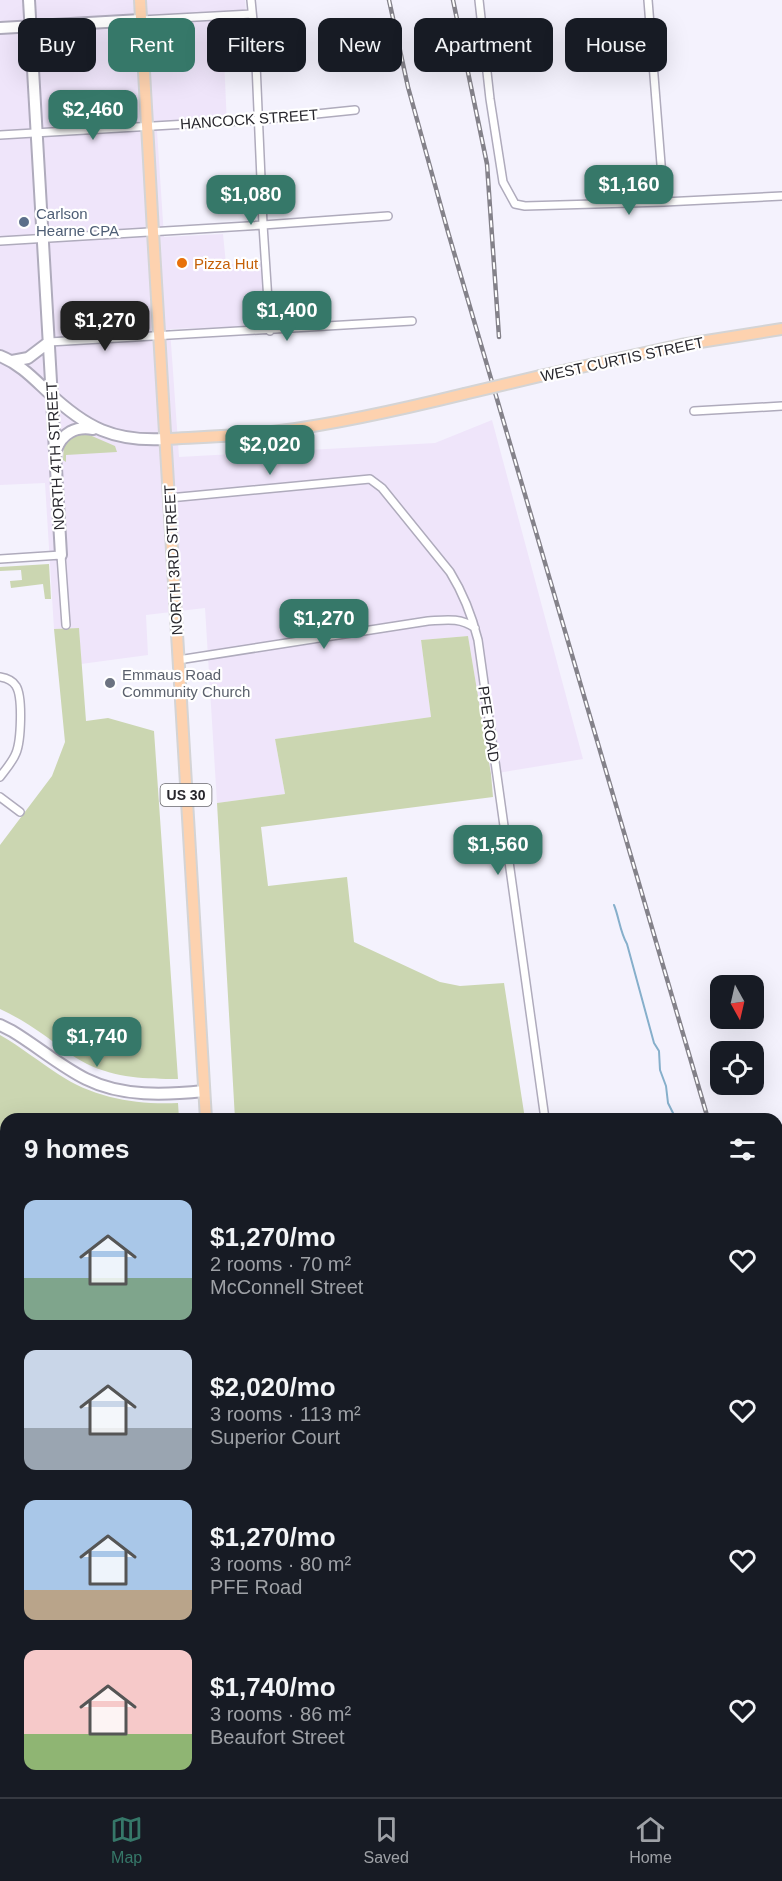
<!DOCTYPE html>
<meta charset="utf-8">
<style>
:root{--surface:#171b24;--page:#20242c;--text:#f1f3f6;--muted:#9ea1a6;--line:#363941;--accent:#367869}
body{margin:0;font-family:Helvetica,sans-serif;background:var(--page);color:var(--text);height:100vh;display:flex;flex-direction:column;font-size:22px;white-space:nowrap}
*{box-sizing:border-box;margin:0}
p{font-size:20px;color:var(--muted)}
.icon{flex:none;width:33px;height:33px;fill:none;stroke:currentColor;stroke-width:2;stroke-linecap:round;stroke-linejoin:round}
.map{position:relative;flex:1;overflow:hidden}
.sheet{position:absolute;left:0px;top:1113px;width:783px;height:684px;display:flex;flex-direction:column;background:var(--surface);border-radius:18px 18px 0 0;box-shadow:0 6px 24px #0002}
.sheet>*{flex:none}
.hud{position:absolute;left:18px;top:18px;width:747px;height:54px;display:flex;gap:12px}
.needle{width:39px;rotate:172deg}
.tools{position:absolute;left:710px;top:975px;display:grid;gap:12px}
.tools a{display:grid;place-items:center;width:54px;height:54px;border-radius:12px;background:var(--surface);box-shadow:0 6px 24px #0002;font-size:30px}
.price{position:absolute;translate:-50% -51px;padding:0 14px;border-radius:12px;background:var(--accent);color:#fff;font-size:20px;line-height:39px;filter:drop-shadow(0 2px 3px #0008)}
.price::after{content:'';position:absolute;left:50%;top:36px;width:18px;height:14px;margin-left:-9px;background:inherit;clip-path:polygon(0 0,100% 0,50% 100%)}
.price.selected{background:#222;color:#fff}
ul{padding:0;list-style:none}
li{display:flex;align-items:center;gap:18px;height:150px;padding:0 24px}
li span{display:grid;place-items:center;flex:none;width:168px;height:120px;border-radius:12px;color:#555}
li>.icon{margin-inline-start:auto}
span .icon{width:72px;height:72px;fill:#fffc;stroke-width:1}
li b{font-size:26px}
h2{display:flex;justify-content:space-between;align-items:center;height:72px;padding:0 24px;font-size:26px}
.tag{padding:0 21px;border-radius:12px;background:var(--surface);box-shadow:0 6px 24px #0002;font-size:21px;line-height:54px}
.tag.selected{background:var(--accent);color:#fff}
.menu{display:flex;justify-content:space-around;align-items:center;height:84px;border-top:2px solid var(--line);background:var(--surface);font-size:16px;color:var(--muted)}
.menu a{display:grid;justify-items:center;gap:3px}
.menu .selected{color:var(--accent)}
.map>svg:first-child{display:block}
</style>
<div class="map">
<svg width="782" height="1797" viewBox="0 0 782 1797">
<rect width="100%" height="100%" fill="#f4f2fd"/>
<path fill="#efe5fa" d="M0 0H245L250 59 224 57 227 126 157 131 164 237 223 234 226 264H262L268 326 170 329 179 457 435 443 492 420 583 759 491 774 468 636 421 640 431 717 275 739 285 794 217 803 205 608 146 615 148 655 81 664 79 628 54 629 45 483 0 485Z"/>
<path fill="#cbd6b1" d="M85 433 115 446 117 452 66 455V462L63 460 64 443 73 435Z
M49 564 51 599H45L43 584 11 588 10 581 22 580 21 570 0 571V567Z
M79 628 86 721 108 718 154 731 178 1079C146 1079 116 1078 87 1064 71 1056 58 1045 44 1035 30 1025 15 1016 0 1009V845L52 776 65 742 54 629Z
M468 636 491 774 493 797 261 827 268 886 347 877 354 942 440 982 460 986 504 983 525 1119H235L217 803 285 794 275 739 431 717 421 640Z
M0 1035C21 1047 38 1061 58 1074 94 1098 136 1105 178 1103L179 1119H6V1791H215V1797H0Z
M275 1791H475L476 1797H276Z"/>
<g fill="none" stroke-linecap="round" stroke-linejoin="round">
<path stroke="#86afcb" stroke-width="2" d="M614 905C619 917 620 932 627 944L654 1043 659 1051 660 1070 666 1086 668 1103 676 1119"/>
<path stroke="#86afcb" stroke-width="12" d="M777 1327 782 1326
M777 1362 782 1360
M767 1791 769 1797"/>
<g stroke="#afabbc" stroke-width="10">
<path id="street" d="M251 0 255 41 263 225 270 331
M479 0 490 99 503 182 515 204 525 206 664 202 782 196
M648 0 664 202
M141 20 252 14
M0 135 258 120 355 110
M0 241 263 225 388 216
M49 342 412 321
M694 411 782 406
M169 498 370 479 382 488 450 572C463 593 472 616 478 640L545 1119
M0 559 61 555 66 625
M178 660 428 621C445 620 460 617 475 628
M0 677C6 678 13 681 16 686 23 697 21 741 16 753 13 761 6 769 0 777
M0 797 20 812
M644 1791 645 1797"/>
</g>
<g stroke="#afabbc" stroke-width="14">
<path id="secondary" d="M29 0 61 555
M0 28 141 20
M0 356C20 364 33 378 48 392 86 428 114 442 166 439
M12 361 28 358 49 342
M56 450C62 433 76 426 93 429
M0 1025 12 1031C37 1046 60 1066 86 1079 122 1097 165 1095 204 1091"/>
</g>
<g stroke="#d4d4d5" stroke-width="14">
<path id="primary" d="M140 0 153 232 206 1119
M540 376 681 345 782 329
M166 439C204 437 242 436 280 431 342 423 403 409 464 394
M245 1791V1797"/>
</g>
<use href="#street" stroke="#fff" stroke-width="7"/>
<use href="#secondary" stroke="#fff" stroke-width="10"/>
<use href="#primary" stroke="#fdd2af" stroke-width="10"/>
<g stroke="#84828a" stroke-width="4.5">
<path id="rail" d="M389 0 408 87 448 232 708 1119
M453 0 487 164 499 337
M777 1337 782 1354
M777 1357 782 1374"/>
</g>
<use href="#rail" stroke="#fff" stroke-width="2" stroke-dasharray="7" stroke-linecap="butt"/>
<g stroke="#d4d4d5" stroke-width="14" stroke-linecap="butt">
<path id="primary-bridge" d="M464 394 540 376"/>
</g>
<use href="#primary-bridge" stroke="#fdd2af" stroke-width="10"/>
</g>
<circle fill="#5c6f8a" stroke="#fff" stroke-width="2" cx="24" cy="222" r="6"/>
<circle fill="#e8710a" stroke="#fff" stroke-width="2" cx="182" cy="263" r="6"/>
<circle fill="#6b7280" stroke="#fff" stroke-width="2" cx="110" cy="683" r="6"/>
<g text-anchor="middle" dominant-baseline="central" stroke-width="4.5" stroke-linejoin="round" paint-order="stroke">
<rect fill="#fff" stroke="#68686c" stroke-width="1.5" x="160.5" y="784" width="51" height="22" rx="4.5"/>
<g font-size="14" font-weight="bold" fill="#28272d">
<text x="186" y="795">US 30</text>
</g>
<g font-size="15" fill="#28272d" stroke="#fff">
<text transform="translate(249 119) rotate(-4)">HANCOCK STREET</text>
<text transform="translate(622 359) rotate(-12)">WEST CURTIS STREET</text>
<text transform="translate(55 456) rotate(-93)">NORTH 4TH STREET</text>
<text transform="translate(173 560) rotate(-93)">NORTH 3RD STREET</text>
<text transform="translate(489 724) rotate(82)">PFE ROAD</text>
</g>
<g font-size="15" fill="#4e5e75" stroke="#fff" text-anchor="start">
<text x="36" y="213">Carlson<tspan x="36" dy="17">Hearne CPA</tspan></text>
</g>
<g font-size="15" fill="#c56008" stroke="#fff" text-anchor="start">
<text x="194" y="263">Pizza Hut</text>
</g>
<g font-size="15" fill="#5b616d" stroke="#fff" text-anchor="start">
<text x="122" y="674">Emmaus Road<tspan x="122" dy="17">Community Church</tspan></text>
</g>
</g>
</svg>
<div class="tools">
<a><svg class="needle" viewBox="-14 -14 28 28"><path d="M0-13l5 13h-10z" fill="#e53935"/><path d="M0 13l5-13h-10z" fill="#9ea1a6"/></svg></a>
<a><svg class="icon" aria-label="locate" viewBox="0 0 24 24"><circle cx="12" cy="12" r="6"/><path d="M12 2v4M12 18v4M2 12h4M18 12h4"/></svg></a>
</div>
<b class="price" style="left:93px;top:141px">$2,460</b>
<b class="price" style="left:629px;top:216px">$1,160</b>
<b class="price" style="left:251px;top:226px">$1,080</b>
<b class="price" style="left:287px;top:342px">$1,400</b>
<b class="price selected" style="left:105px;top:352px">$1,270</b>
<b class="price" style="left:270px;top:476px">$2,020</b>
<b class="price" style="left:324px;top:650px">$1,270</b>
<b class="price" style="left:498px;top:876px">$1,560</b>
<b class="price" style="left:97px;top:1068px">$1,740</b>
<div class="hud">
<a class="tag">Buy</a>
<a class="tag selected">Rent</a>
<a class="tag">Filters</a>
<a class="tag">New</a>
<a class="tag">Apartment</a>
<a class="tag">House</a>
</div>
<section class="sheet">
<h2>9 homes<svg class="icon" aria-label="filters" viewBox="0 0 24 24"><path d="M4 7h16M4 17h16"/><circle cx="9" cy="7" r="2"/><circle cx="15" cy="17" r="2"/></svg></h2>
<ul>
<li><span style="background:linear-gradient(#a9c7e8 65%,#7fa58c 0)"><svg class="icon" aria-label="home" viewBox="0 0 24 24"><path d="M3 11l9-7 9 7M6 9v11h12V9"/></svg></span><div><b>$1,270/mo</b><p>2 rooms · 70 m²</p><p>McConnell Street</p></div><svg class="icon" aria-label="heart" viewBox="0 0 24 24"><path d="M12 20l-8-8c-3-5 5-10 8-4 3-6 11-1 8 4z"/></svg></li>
<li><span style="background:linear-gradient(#c9d6e8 65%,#9aa5b1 0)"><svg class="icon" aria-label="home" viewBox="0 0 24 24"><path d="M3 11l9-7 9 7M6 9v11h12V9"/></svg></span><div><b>$2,020/mo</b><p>3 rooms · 113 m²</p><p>Superior Court</p></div><svg class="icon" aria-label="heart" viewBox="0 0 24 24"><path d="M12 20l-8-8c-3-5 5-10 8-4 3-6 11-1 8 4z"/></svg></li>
<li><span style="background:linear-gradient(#a9c7e8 75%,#b9a48a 0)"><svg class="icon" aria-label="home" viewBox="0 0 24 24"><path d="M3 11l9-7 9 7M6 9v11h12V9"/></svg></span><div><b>$1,270/mo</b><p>3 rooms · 80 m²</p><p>PFE Road</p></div><svg class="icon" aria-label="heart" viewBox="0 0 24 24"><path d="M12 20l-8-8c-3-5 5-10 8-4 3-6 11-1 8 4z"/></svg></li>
<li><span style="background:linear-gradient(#f6c9c9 70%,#8fb573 0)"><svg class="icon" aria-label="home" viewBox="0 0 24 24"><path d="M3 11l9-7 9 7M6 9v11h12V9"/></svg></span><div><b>$1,740/mo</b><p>3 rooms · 86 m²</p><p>Beaufort Street</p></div><svg class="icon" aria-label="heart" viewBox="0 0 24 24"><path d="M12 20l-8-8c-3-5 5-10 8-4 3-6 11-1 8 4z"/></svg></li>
</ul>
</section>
</div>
<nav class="menu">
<a class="selected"><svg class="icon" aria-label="map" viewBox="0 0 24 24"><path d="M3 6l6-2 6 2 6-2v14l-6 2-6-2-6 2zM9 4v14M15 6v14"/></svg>Map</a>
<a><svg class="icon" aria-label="saved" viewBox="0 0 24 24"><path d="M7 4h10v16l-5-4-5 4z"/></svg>Saved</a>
<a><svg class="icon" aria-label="home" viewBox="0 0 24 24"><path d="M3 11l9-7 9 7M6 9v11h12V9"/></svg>Home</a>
</nav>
